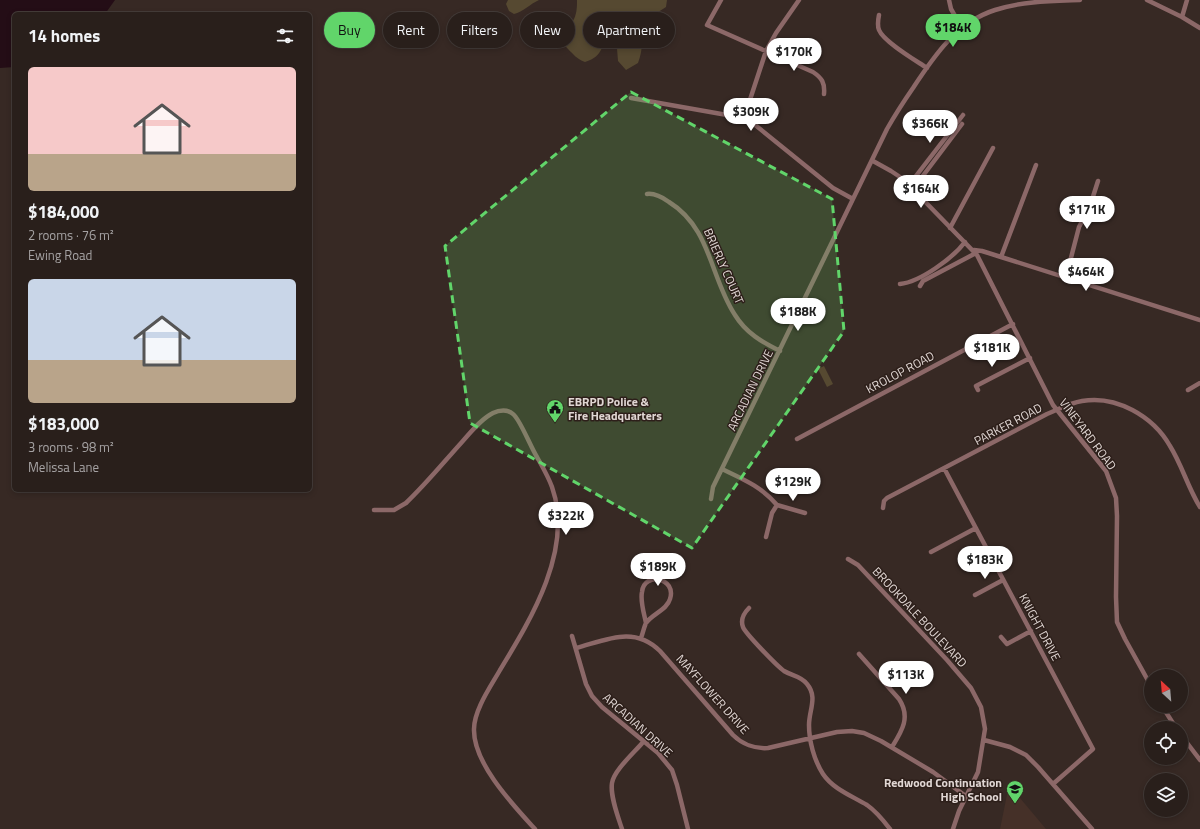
<!DOCTYPE html>
<meta charset="utf-8">
<style>
:root{--surface:#291f1b;--page:#312724;--text:#f1f3f6;--muted:#a5a2a3;--line:#453d3a;--accent:#61d56a}
body{margin:0;font-family:"Titillium Web",sans-serif;background:var(--page);color:var(--text);height:100vh;display:flex;flex-direction:column;font-size:15px;white-space:nowrap}
*{box-sizing:border-box;margin:0}
p{font-size:13px;color:var(--muted)}
.icon{flex:none;width:22px;height:22px;fill:none;stroke:currentColor;stroke-width:2;stroke-linecap:round;stroke-linejoin:round}
.map{position:relative;flex:1;overflow:hidden}
.side{position:absolute;left:12px;top:12px;width:300px;height:480px;display:flex;flex-direction:column;background:var(--surface);border-radius:6px;box-shadow:0 2px 6px #0003,0 0 0 1px var(--line)}
.side>*{flex:none}
.guide{position:absolute;left:324px;top:12px;width:380px;height:36px;display:flex;gap:8px}
.needle{width:26px;rotate:334deg}
.controls{position:absolute;left:1144px;top:669px;display:grid;gap:8px}
.controls a{display:grid;place-items:center;width:44px;height:44px;border-radius:50%;background:var(--surface);box-shadow:0 2px 6px #0003,0 0 0 1px var(--line);font-size:20px}
.price{position:absolute;translate:-50% -34px;padding:0 9px;border-radius:14px;background:#fff;color:#222;font-size:13px;line-height:26px;filter:drop-shadow(0 1px 2px #0008)}
.price::after{content:'';position:absolute;left:50%;top:24px;width:12px;height:9px;margin-left:-6px;background:inherit;clip-path:polygon(0 0,100% 0,50% 100%)}
.price.on{background:var(--accent);color:#111}
ul{padding:0;list-style:none}
li{display:grid;align-content:center;gap:8px;height:212px;padding:0 16px}
li span{display:grid;place-items:center;height:124px;border-radius:6px;color:#555}
li>.icon{margin-inline-start:auto}
span .icon{width:72px;height:72px;fill:#fffc;stroke-width:1}
li b{font-size:17px}
h2{display:flex;justify-content:space-between;align-items:center;height:48px;padding:0 16px;font-size:17px}
.tag{padding:0 14px;border-radius:18px;background:var(--surface);box-shadow:0 2px 6px #0003,0 0 0 1px var(--line);font-size:14px;line-height:36px}
.tag.on{background:var(--accent);color:#111}
.map>svg:first-child{display:block}
</style>
<div class="map">
<svg width="1200" height="829" viewBox="0 0 1200 829">
<rect width="100%" height="100%" fill="#372924"/>
<path fill="#453028" d="M1009 785 1046 829H1000Z"/>
<path fill="#564931" d="M508 0H539C530 4 523 12 514 14L509 11 506 4Z
M577 0H667L666 7 652 16 640 21 637 27C643 41 643 49 638 63L626 70 618 61 616 36 612 30C600 44 605 56 585 62 578 60 573 54 568 49 552 32 567 32 574 19 577 13 577 6 577 0Z
M824 366 833 384 827 387 818 369Z"/>
<path fill="#240d16" d="M0 0H115L105 14H14V67L0 68Z"/>
<g fill="none" stroke-linecap="round" stroke-linejoin="round">
<path stroke="#8c6868" stroke-width="4.5" d="M721 0 707 25 813 72C822 78 825 83 824 94
M949 0 951 9 962 28
M1147 0 1182 17 1200 28
M879 15C878 20 877 25 879 30 884 42 915 60 927 68
M1182 17 1187 0
M631 98 744 118 749 120 833 188 853 199
M744 118 766 51 776 33 799 0
M873 161 891 171 903 179 977 255 1053 405 1106 471 1116 498 1117 516 1116 597 1117 622 1125 639 1151 686
M909 185 963 115
M913 189 962 124
M647 194C655 193 662 197 669 202 711 228 710 277 735 315 746 333 762 342 780 351
M950 228 993 148
M974 250 982 251 1001 257 1200 320
M1001 257 1036 165
M1066 277 1079 227 1090 206 1098 181
M900 284C920 282 953 258 965 242
M920 286 923 281 976 253
M978 390 976 386 1030 358
M1188 390 1200 383
M797 439 1013 324
M944 468 1093 749 1053 784
M722 469C743 479 762 487 777 505
M711 499 713 487 887 129C895 115 904 101 913 88 934 56 957 22 995 10 1023 1 1051 1 1080 0
M777 505 805 513
M883 508 884 501 887 498 1047 414C1059 409 1070 403 1082 401 1116 395 1153 416 1170 446 1182 465 1188 488 1200 507
M374 510H394L406 503C426 484 443 463 462 442 471 432 481 419 493 413 499 410 508 409 513 414 520 419 531 448 537 457 542 466 548 476 552 487 574 549 531 619 500 670 491 686 474 710 474 729 473 763 513 805 535 829
M766 537 772 513 777 505
M931 552 976 528
M848 559 858 565 947 660 971 688 981 707 985 729 978 772 959 811 953 829
M975 595 1003 580
M749 608C744 613 740 619 743 627 745 633 777 666 784 671 792 676 801 676 807 684 818 697 809 710 809 725 809 741 814 760 823 774 833 789 852 796 867 805 877 812 883 820 890 829
M572 636 586 684 592 696 602 707 658 753 672 770 677 785 688 829
M1001 637 1007 644 1031 631
M641 638C643 633 644 627 646 623 652 614 667 610 670 599 677 578 644 571 642 592 640 601 644 613 646 623
M576 648C606 640 634 625 660 651L733 735C742 744 755 749 768 748L837 732 852 731 864 733 881 741 933 772 967 797
M859 654 899 699C911 717 902 731 892 747
M1162 706 1176 728
M1181 735 1200 760
M984 740 1010 747 1026 755 1038 767 1092 829
M622 829C618 817 610 796 612 783 614 770 635 752 644 741"/>
</g>
<path fill="#61d56a" fill-opacity="0.2" stroke="#61d56a" stroke-width="3" stroke-dasharray="8 5" stroke-linejoin="round" d="M631 92 832 199 844 331 692 548 470 423 445 246Z"/>
<defs>
<g id="civic-pin" transform="scale(0.9)"><path d="M0 17L-7.5 6A9.5 9.5 0 1 1 7.5 6Z" fill="#61d56a" stroke="#2d1f1a"/><path d="M-.6-6.5H3V-4.5H.6V-3L4-1V1h2V6H-6V1h2V-1L-.6-3ZM-1.2 2.5V6h2.4V2.5Z" fill="#111"/></g>
<g id="school-pin" transform="scale(0.9)"><path d="M0 17L-7.5 6A9.5 9.5 0 1 1 7.5 6Z" fill="#61d56a" stroke="#2d1f1a"/><path d="M0-5L7-2L0 1L-7-2ZM-4 1L0 2.5L4 1V4Q0 6-4 4Z" fill="#111"/></g>
</defs>
<g fill-rule="evenodd">
<use href="#civic-pin" x="555" y="408"/>
<use href="#school-pin" x="1015" y="789"/>
</g>
<g text-anchor="middle" dominant-baseline="central" stroke-width="3" stroke-linejoin="round" paint-order="stroke">
<g font-size="12" fill="#e1d7d4" stroke="#2d1f1a">
<text transform="translate(724 266) rotate(66)">BRIERLY COURT</text>
<text transform="translate(900 372) rotate(-28)">KROLOP ROAD</text>
<text transform="translate(750 390) rotate(-64)">ARCADIAN DRIVE</text>
<text transform="translate(1008 424) rotate(-28)">PARKER ROAD</text>
<text transform="translate(1088 434) rotate(53)">VINEYARD ROAD</text>
<text transform="translate(920 617) rotate(47)">BROOKDALE BOULEVARD</text>
<text transform="translate(1040 627) rotate(62)">KNIGHT DRIVE</text>
<text transform="translate(713 694) rotate(48)">MAYFLOWER DRIVE</text>
<text transform="translate(638 725) rotate(42)">ARCADIAN DRIVE</text>
</g>
<g font-size="12" font-weight="bold" fill="#e1d7d4" stroke="#2d1f1a" text-anchor="start">
<text x="568" y="401">EBRPD Police &amp;<tspan x="568" dy="14">Fire Headquarters</tspan></text>
<text x="1002" y="782" text-anchor="end">Redwood Continuation<tspan x="1002" dy="14">High School</tspan></text>
</g>
</g>
</svg>
<div class="controls">
<a><svg class="needle" viewBox="-14 -14 28 28"><path d="M0-13l5 13h-10z" fill="#e53935"/><path d="M0 13l5-13h-10z" fill="#a5a2a3"/></svg></a>
<a><svg class="icon" aria-label="locate" viewBox="0 0 24 24"><circle cx="12" cy="12" r="6"/><path d="M12 2v4M12 18v4M2 12h4M18 12h4"/></svg></a>
<a><svg class="icon" aria-label="layers" viewBox="0 0 24 24"><path d="M12 4l9 5-9 5-9-5zM3 14l9 5 9-5"/></svg></a>
</div>
<b class="price on" style="left:953px;top:48px">$184K</b>
<b class="price" style="left:794px;top:72px">$170K</b>
<b class="price" style="left:751px;top:132px">$309K</b>
<b class="price" style="left:930px;top:144px">$366K</b>
<b class="price" style="left:921px;top:209px">$164K</b>
<b class="price" style="left:1087px;top:230px">$171K</b>
<b class="price" style="left:1086px;top:292px">$464K</b>
<b class="price" style="left:798px;top:332px">$188K</b>
<b class="price" style="left:992px;top:368px">$181K</b>
<b class="price" style="left:793px;top:502px">$129K</b>
<b class="price" style="left:566px;top:536px">$322K</b>
<b class="price" style="left:985px;top:580px">$183K</b>
<b class="price" style="left:658px;top:587px">$189K</b>
<b class="price" style="left:906px;top:695px">$113K</b>
<div class="guide">
<a class="tag on">Buy</a>
<a class="tag">Rent</a>
<a class="tag">Filters</a>
<a class="tag">New</a>
<a class="tag">Apartment</a>
</div>
<section class="side">
<h2>14 homes<svg class="icon" aria-label="filters" viewBox="0 0 24 24"><path d="M4 7h16M4 17h16"/><circle cx="9" cy="7" r="2"/><circle cx="15" cy="17" r="2"/></svg></h2>
<ul>
<li><span style="background:linear-gradient(#f6c9c9 70%,#b9a48a 0)"><svg class="icon" aria-label="home" viewBox="0 0 24 24"><path d="M3 11l9-7 9 7M6 9v11h12V9"/></svg></span><div><b>$184,000</b><p>2 rooms · 76 m²</p><p>Ewing Road</p></div></li>
<li><span style="background:linear-gradient(#c9d6e8 65%,#b9a48a 0)"><svg class="icon" aria-label="home" viewBox="0 0 24 24"><path d="M3 11l9-7 9 7M6 9v11h12V9"/></svg></span><div><b>$183,000</b><p>3 rooms · 98 m²</p><p>Melissa Lane</p></div></li>
</ul>
</section>
</div>
